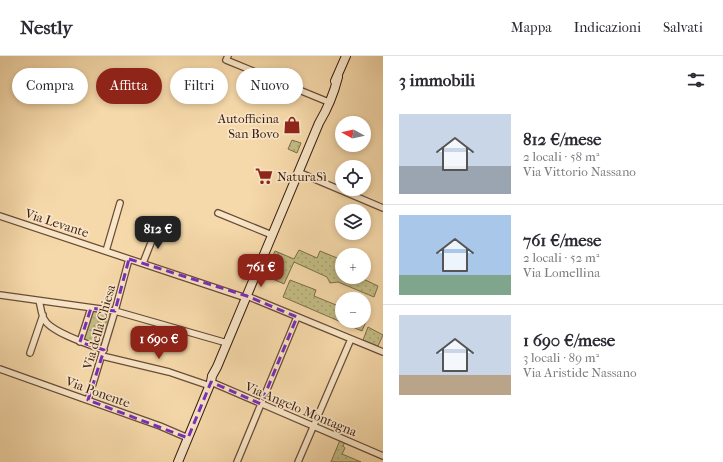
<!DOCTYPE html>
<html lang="it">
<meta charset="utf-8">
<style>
:root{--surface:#fff;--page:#f7f7f7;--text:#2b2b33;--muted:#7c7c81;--line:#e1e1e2;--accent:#8f2418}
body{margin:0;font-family:"IM FELL French Canon",serif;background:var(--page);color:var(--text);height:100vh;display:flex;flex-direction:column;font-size:15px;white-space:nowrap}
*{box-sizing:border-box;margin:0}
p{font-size:13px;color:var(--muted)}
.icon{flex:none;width:22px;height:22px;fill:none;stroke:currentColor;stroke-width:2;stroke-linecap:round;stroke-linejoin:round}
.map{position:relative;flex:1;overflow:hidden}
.details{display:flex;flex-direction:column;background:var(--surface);width:340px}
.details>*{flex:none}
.hud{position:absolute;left:12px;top:12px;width:311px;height:36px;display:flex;gap:8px}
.needle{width:26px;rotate:278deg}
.controls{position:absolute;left:335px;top:60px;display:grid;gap:8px}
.controls a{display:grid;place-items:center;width:36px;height:36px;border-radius:50%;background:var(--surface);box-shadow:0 2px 6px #0003;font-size:20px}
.price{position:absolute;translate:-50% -34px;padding:0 9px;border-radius:8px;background:var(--accent);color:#fff;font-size:13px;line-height:26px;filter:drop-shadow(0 1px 2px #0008)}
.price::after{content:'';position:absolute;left:50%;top:24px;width:12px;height:9px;margin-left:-6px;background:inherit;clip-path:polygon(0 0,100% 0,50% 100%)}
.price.active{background:#222;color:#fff}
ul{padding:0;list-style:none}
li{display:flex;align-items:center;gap:12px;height:100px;padding:0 16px}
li+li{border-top:1px solid var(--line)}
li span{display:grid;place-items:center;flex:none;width:112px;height:80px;border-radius:0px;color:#555}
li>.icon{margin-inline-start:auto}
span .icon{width:48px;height:48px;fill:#fffc;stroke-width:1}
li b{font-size:17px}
h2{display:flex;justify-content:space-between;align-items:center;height:48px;padding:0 16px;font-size:17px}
.tag{padding:0 14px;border-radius:18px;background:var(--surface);box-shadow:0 2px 6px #0003;font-size:14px;line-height:36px}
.tag.active{background:var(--accent);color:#fff}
header{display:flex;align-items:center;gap:24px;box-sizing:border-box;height:56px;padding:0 20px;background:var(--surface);border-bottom:1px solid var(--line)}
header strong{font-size:19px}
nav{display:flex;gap:22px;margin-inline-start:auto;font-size:14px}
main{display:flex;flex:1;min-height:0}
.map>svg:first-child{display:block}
</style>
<header>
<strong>Nestly</strong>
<nav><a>Mappa</a><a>Indicazioni</a><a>Salvati</a></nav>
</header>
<main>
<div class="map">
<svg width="383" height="406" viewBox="0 0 383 406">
<defs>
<pattern id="park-dots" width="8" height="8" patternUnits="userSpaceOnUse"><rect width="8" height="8" fill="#c3bd84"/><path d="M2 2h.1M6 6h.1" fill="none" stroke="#a8a271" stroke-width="1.8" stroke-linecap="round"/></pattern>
</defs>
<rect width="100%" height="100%" fill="#f6d9aa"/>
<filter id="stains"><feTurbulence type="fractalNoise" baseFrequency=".005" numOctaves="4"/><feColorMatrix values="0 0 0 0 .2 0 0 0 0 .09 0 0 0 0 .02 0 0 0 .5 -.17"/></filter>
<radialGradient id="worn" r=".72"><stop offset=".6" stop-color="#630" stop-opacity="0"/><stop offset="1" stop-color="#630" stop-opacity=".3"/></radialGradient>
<path fill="url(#park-dots)" stroke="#7e6d4a" d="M292 84 301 87 297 97 288 93Z
M299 194 317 202 320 195 342 204V221H359L378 230 374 241 338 226 330 227 327 221 294 206 284 228 264 219 275 195 294 203Z
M290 224 316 234 314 240 341 251 342 249V265H364V254L370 256 362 275 283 241Z
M92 255 112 258 102 291 82 284Z
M368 271 383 279 378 290 363 284Z
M340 384 345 386 343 390 345 392 342 398 361 406H331Z"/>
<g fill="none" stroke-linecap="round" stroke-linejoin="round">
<g stroke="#694c37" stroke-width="8">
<path id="street" d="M228 0 226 4 326 45
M298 116 383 152
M218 157 272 179
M0 160 246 242
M106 195 120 147
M143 207 156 174
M0 239 115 255 227 287
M247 240 383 296
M39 245C41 251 41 258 44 263 50 276 90 289 104 294
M80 286 91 252
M30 297 43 259
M102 300 169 316 210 330
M0 313 160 370 188 382
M211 326 383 400
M88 344 115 255 129 203
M237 406 297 261
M298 406 351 283"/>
</g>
<g stroke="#3a1d11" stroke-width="10">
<path id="secondary" d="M335 25 346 0
M178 406 211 326 212 320 217 311 319 67C328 52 334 37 338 21"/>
</g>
<use href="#street" stroke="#f9e6c8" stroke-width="5.5"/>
<use href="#secondary" stroke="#f9e6c8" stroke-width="8"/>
</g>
<path fill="none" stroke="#7b2cbf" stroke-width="3" stroke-dasharray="8 5" stroke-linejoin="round" d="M129 203 247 240 297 261 261 348 211 326 188 382 88 344 104 294 80 286 91 252 115 255Z"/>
<defs>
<g id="shop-bare" transform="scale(1.38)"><path d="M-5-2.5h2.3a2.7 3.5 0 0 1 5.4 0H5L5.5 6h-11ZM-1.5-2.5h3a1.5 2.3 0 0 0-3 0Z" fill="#8f2418" stroke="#f9e6c8" stroke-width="2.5" paint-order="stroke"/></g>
<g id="supermarket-bare" transform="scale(1.38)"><path d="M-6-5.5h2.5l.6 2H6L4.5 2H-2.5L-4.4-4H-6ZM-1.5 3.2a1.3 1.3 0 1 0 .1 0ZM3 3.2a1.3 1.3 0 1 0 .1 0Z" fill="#8f2418" stroke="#f9e6c8" stroke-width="2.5" paint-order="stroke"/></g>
</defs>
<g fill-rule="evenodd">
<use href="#shop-bare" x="292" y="69"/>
<use href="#supermarket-bare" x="264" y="120"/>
</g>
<g text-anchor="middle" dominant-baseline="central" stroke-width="3.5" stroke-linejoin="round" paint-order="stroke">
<g font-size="13" fill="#3a1d11" stroke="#f9e6c8" text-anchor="end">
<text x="279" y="62">Autofficina<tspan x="279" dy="15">San Bovo</tspan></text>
<text x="277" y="120" text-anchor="start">NaturaSì</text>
</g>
<g font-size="13" fill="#3a1d11" stroke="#f9e6c8">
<text transform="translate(57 167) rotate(18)">Via Levante</text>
<text transform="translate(99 271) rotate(-74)">Via della Chiesa</text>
<text transform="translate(98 336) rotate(20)">Via Ponente</text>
<text transform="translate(301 353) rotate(23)">Via Angelo Montagna</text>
</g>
</g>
<rect width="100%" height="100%" filter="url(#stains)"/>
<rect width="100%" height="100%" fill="url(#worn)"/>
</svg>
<div class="controls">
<a><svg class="needle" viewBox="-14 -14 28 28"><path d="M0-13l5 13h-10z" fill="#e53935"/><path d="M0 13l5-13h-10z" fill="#7c7c81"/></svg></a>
<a><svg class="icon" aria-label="locate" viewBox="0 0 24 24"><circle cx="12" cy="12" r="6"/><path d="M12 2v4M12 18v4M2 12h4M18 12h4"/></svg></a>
<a><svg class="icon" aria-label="layers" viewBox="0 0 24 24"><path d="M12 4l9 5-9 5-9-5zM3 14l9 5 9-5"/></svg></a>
<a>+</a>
<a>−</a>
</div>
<b class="price active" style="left:158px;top:194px">812 €</b>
<b class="price" style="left:261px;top:232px">761 €</b>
<b class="price" style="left:159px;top:304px">1 690 €</b>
<div class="hud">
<a class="tag">Compra</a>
<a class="tag active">Affitta</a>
<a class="tag">Filtri</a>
<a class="tag">Nuovo</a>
</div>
</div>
<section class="details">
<h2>3 immobili<svg class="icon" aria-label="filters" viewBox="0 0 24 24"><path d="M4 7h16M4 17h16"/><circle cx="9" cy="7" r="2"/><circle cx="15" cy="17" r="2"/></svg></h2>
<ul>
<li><span style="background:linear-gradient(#c9d6e8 65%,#9aa5b1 0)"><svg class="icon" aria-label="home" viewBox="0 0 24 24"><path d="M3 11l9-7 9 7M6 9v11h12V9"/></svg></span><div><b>812 €/mese</b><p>2 locali · 58 m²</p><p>Via Vittorio Nassano</p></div></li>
<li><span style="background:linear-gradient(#a9c7e8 75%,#7fa58c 0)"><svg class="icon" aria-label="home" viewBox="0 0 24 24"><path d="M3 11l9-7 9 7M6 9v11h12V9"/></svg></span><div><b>761 €/mese</b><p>2 locali · 52 m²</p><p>Via Lomellina</p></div></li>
<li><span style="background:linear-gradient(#c9d6e8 75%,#b9a48a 0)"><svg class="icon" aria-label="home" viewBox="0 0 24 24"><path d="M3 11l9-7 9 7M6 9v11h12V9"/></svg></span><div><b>1 690 €/mese</b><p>3 locali · 89 m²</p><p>Via Aristide Nassano</p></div></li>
</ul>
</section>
</main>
